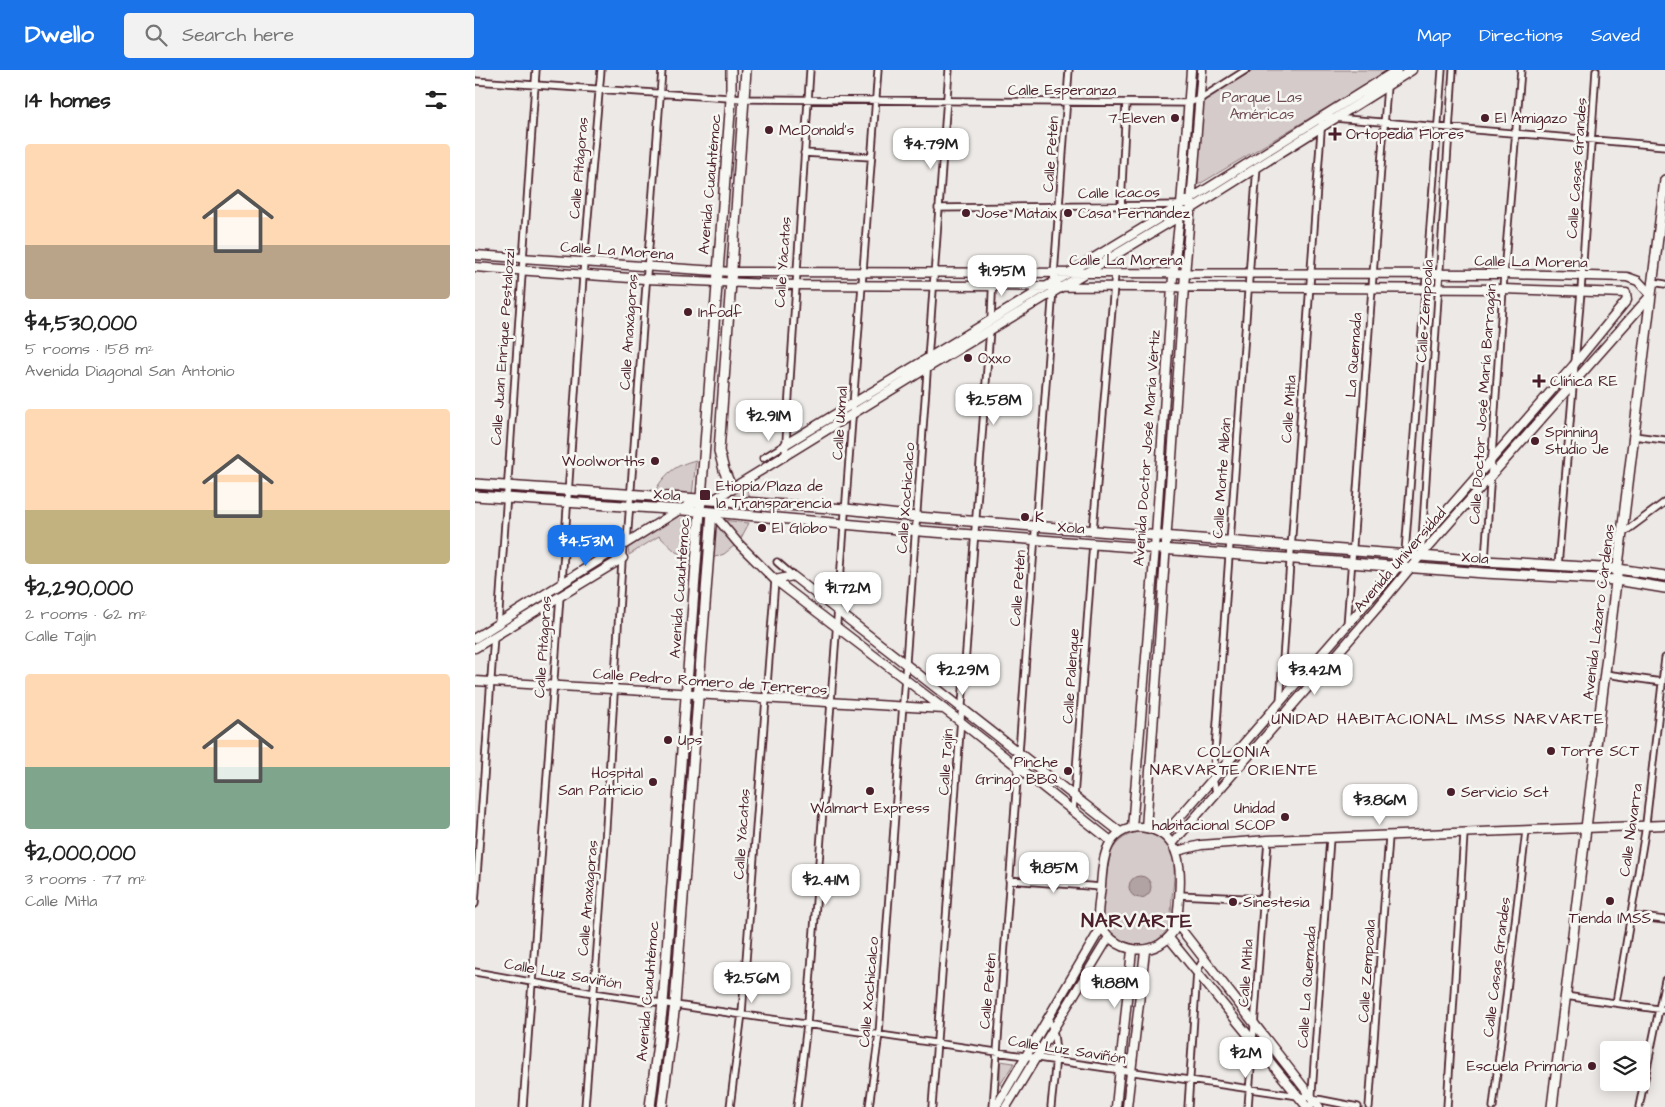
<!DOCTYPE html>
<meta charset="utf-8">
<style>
:root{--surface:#fff;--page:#f2f2f2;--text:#222;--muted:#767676;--accent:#1a73e8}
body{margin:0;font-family:"Architects Daughter",sans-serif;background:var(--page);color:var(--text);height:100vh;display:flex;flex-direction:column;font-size:19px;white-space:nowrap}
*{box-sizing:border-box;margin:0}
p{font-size:16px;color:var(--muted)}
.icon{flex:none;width:28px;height:28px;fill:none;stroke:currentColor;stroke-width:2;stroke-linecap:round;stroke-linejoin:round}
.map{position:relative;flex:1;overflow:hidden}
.panel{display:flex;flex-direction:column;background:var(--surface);width:475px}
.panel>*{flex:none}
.tools{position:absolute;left:1125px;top:971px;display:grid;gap:10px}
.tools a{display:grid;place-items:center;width:50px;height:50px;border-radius:5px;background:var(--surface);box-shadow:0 2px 12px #0003;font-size:25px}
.price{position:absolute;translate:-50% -42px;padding:0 11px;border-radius:10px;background:#fff;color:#222;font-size:16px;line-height:32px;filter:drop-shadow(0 1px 2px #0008)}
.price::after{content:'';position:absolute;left:50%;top:30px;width:15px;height:11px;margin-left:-8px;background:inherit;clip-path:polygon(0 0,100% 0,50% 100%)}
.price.on{background:var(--accent);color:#fff}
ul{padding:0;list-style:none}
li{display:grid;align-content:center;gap:10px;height:265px;padding:0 25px}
li span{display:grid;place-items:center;height:155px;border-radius:5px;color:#555}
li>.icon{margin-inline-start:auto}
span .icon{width:90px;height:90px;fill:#fffc;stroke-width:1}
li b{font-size:21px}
h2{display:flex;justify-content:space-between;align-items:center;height:60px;padding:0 25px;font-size:21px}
header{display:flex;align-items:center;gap:30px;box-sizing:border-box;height:70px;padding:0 25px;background:var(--accent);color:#fff}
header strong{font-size:24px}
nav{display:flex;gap:28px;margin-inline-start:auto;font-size:18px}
.search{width:350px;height:45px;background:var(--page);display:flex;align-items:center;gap:12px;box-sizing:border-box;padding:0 18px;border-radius:5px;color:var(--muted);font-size:19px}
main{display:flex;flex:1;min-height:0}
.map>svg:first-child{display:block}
</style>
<header>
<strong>Dwello</strong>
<div class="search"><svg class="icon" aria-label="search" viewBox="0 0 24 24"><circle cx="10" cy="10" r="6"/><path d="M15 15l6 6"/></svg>Search here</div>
<nav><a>Map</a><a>Directions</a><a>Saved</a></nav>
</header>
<main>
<section class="panel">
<h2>14 homes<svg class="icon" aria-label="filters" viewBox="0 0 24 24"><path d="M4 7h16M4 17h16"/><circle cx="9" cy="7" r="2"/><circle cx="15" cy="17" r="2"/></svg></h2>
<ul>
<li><span style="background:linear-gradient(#ffd9b3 65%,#b9a48a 0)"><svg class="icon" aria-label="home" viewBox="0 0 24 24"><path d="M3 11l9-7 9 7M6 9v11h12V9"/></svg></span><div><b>$4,530,000</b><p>5 rooms · 158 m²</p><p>Avenida Diagonal San Antonio</p></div></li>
<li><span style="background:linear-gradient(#ffd9b3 65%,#c2b280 0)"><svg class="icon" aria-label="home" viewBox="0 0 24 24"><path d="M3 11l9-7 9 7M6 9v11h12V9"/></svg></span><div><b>$2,290,000</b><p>2 rooms · 62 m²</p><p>Calle Tajín</p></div></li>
<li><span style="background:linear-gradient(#ffd9b3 60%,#7fa58c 0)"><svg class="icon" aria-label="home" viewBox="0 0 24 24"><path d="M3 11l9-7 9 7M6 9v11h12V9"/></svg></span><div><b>$2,000,000</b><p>3 rooms · 77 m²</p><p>Calle Mitla</p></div></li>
</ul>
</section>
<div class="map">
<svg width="1190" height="1037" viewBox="0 0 1190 1037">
<rect width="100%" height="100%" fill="#ece9e6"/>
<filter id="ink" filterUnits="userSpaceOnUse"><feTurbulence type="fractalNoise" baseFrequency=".02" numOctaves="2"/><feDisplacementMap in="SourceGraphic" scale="10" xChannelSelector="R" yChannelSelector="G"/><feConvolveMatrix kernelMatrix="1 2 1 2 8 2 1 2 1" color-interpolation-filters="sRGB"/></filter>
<g filter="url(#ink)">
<path fill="#d4cbca" stroke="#8f757a" d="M778 0H915L723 115 727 31Z
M221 390 217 426 179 423C189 404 200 395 221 390Z
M271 416 276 431 248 429Z
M204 445 215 446 212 487 201 482 184 466 154 485 153 478Z
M247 450 274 453 265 470Z
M239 451 259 476 249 484 237 488Z
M662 762C704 764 701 795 697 827 696 835 697 849 693 857 679 887 634 879 627 848 624 836 632 801 634 788 639 773 648 766 662 762Z
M525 991 539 993 525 1015Z"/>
<path fill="#b1a2a3" stroke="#886e73" d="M654 817a11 11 0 1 1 22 0a11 11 0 1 1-22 0Z"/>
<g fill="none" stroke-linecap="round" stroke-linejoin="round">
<g stroke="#4a1f2b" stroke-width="9">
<path id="street" d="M0 11 269 29 713 33 725 29 771 0
M329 83 396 87
M646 136 651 33
M463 138 706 135
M1177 212 1190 214
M516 250 518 203
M1159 366 1190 370
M310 387 335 0
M288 388 311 374
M618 460 640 204
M1147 464 1190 432
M152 472 187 0
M930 483 967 0
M946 485 978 0
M1010 491 1029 204 1046 0
M302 492 318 506
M1083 496 1106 221 1121 0
M87 512 109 192 126 0
M23 555 61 0
M872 556 912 16
M1130 604 1187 612
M805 632 847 47 1190 76
M741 722 738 709 782 96
M598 741 618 473
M534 810 626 817
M704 825 789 829
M0 834 19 566
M1157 846 1190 850
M0 902 118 923 837 1028 883 1037
M1090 926 1190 940
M1141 933 1170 762 1190 588
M572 948C587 968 578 1012 576 1037
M48 1037 85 526
M110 1037 130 774 148 475
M255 1037 267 943 300 510
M322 1037 332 954 403 0
M394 1037 404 964 474 0
M457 1037 515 259
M518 1037 594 0
M713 1037 722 901 729 889
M773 1037 793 770
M836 1037 855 768
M894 1037 914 767
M972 1037 989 764
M1018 1037 1051 761
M1164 1037 1190 910"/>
</g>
<g stroke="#4a1f2b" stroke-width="11">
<path id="secondary" d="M0 185 257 202 1029 204 1152 207 1163 211 1176 225 946 485 903 537 697 774
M0 197 170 209 320 215 1028 219 1151 223 1152 230 1098 296 689 765
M311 374 706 135 922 0
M238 430 452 298 705 146 937 0
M237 442 263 473 300 510 486 652 636 771
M300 510 318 506 645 762
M0 568 204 440 225 430
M0 578 148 488
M0 611 469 639
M665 757C717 762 704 817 702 854 687 892 633 886 623 847 623 837 625 826 626 816 628 788 630 759 665 757Z
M657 758 681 465 697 217 706 135 716 0
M671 758 709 217 727 0
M702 781 726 775 793 770 1190 755
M702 854 844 1037
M694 868 832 1037
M521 1037 627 856
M531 1037 634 867
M641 1037 657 880
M652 1037 670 881"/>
</g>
<g stroke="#4a1f2b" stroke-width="12">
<path id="primary" d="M0 414 371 439 442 447 1010 491 1143 499 1190 506
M257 419 249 400 244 381 271 0
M0 426 237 442 445 461 1009 503 1142 510 1190 518
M175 1037 188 933 256 29V0
M187 1037 200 934 237 442
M1077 1037 1190 110"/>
</g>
<use href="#street" stroke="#f6f6f2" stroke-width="5.5"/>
<use href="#secondary" stroke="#f6f6f2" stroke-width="8"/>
<use href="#primary" stroke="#f6f6f2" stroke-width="9"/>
</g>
</g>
<g fill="#4a1f2b" stroke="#f6f6f2" stroke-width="2">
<circle cx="700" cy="48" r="5"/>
<circle cx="1010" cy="48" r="5"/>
<circle cx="294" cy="60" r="5"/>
<path d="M857.5 56.5h5v5h5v5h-5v5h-5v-5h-5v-5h5z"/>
<circle cx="491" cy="143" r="5"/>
<circle cx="593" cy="143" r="5"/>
<circle cx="213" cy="242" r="5"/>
<circle cx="493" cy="288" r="5"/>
<path d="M1061.5 303.5h5v5h5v5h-5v5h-5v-5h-5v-5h5z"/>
<circle cx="1060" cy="371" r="5"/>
<circle cx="180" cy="391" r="5"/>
<rect x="224" y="419" width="12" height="12" rx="2.5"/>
<circle cx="550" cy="447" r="5"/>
<circle cx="287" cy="458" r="5"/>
<circle cx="193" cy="670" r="5"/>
<circle cx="1076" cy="681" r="5"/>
<circle cx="593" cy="701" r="5"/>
<circle cx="178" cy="712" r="5"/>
<circle cx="395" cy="721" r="5"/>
<circle cx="976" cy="722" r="5"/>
<circle cx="810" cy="747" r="5"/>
<circle cx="1135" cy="831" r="5"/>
<circle cx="758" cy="832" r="5"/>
<circle cx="1117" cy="996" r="5"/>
</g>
<g text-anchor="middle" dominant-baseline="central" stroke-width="5" stroke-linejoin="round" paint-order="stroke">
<g font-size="15" fill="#4a1f2b" stroke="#f6f6f2">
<text x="587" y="20">Calle Esperanza</text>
<text transform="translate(576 84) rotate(-86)">Calle Petén</text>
<text transform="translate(104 98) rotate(-85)">Calle Pitágoras</text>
<text transform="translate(1102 98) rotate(-86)">Calle Casas Grandes</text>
<text transform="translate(235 114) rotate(-85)">Avenida Cuauhtémoc</text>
<text transform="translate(644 123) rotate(-1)">Calle Icacos</text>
<text transform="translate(142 181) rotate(4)">Calle La Morena</text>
<text x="651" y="190">Calle La Morena</text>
<text transform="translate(308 192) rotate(-86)">Calle Yácatas</text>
<text transform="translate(1056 192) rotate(1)">Calle La Morena</text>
<text transform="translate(950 241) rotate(-86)">Calle Zempoala</text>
<text transform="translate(154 262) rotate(-86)">Calle Anaxágoras</text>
<text transform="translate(28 277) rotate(-86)">Calle Juan Enrique Pestalozzi</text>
<text transform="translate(879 285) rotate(-86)">La Quemada</text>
<text transform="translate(1008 334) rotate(-86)">Calle Doctor José María Barragán</text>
<text transform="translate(814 339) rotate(-86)">Calle Mitla</text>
<text transform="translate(365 353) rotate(-86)">Calle Uxmal</text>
<text transform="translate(672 378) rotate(-86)">Avenida Doctor José María Vértiz</text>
<text transform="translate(747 408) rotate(-86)">Calle Monte Albán</text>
<text transform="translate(192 425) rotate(4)">Xola</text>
<text transform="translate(431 428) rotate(-86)">Calle Xochicalco</text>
<text transform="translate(596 458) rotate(4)">Xola</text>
<text transform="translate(1000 488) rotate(5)">Xola</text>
<text transform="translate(925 490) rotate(-49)">Avenida Universidad</text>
<text transform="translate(205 518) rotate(-86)">Avenida Cuauhtémoc</text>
<text transform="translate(543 518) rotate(-86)">Calle Petén</text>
<text transform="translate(1124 542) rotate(-83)">Avenida Lázaro Cárdenas</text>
<text transform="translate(68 577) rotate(-86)">Calle Pitágoras</text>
<text transform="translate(596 606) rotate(-86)">Calle Palenque</text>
<text transform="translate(235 612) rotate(4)">Calle Pedro Romero de Terreros</text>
<text transform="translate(471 692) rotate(-86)">Calle Tajín</text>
<text transform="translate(1156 760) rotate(-82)">Calle Navarra</text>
<text transform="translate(267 764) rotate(-86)">Calle Yácatas</text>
<text transform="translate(113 828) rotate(-85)">Calle Anaxágoras</text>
<text transform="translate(1022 897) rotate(-83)">Calle Casas Grandes</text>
<text transform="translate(892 901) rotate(-86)">Calle Zempoala</text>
<text transform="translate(771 903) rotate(-86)">Calle Mitla</text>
<text transform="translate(88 904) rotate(10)">Calle Luz Saviñón</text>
<text transform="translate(832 917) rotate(-86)">Calle La Quemada</text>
<text transform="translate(173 921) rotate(-85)">Avenida Cuauhtémoc</text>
<text transform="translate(513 921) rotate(-85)">Calle Petén</text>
<text transform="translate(394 922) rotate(-85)">Calle Xochicalco</text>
<text transform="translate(592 980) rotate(9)">Calle Luz Saviñón</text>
</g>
<g font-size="15" fill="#6c4a53" stroke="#f6f6f2">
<text x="787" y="27">Parque Las<tspan x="787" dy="17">Américas</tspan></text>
</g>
<g font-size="15" fill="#4a1f2b" stroke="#f6f6f2" text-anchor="start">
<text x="690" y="48" text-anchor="end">7-Eleven</text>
<text x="1020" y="48">El Amigazo</text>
<text x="304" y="60">McDonald's</text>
<text x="871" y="64">Ortopedia Flores</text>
<text x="501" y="143">Jose Mataix</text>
<text x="603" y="143">Casa Fernandez</text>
<text x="223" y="242">Infodf</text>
<text x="503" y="288">Oxxo</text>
<text x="1075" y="311">Clínica RE</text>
<text x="1070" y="362">Spinning<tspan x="1070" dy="17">Studio Je</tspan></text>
<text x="170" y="391" text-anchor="end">Woolworths</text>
<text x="241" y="416">Etiopía/Plaza de<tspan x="241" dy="17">la Transparencia</tspan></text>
<text x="560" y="447">K</text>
<text x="297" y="458">El Globo</text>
<text x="203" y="670">Ups</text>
<text x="1086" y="681">Torre SCT</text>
<text x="583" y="692" text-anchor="end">Pinche<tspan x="583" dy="17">Gringo BBQ</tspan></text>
<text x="168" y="703" text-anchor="end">Hospital<tspan x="168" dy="17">San Patricio</tspan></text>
<text x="986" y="722">Servicio Sct</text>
<text x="395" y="738" text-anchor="middle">Walmart Express</text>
<text x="800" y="738" text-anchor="end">Unidad<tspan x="800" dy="17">habitacional SCOP</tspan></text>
<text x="768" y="832">Sinestesia</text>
<text x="1135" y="848" text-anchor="middle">Tienda IMSS</text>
<text x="1107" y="996" text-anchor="end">Escuela Primaria</text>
</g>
<g font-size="16" letter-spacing="1" fill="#4a1f2b" stroke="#f6f6f2">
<text x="963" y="649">UNIDAD HABITACIONAL IMSS NARVARTE</text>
<text x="759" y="682">COLONIA<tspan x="759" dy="18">NARVARTE ORIENTE</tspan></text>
</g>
<g font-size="20" font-weight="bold" letter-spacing="1" fill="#4a1f2b" stroke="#f6f6f2">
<text x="662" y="851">NARVARTE</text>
</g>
</g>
</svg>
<div class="tools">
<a><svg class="icon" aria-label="layers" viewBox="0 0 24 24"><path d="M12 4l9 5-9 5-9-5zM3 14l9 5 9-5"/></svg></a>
</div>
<b class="price" style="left:456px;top:100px">$4.79M</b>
<b class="price" style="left:527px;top:227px">$1.95M</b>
<b class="price" style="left:519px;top:356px">$2.58M</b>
<b class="price" style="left:294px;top:372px">$2.91M</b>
<b class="price on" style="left:111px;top:497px">$4.53M</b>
<b class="price" style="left:373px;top:544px">$1.72M</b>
<b class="price" style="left:488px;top:626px">$2.29M</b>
<b class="price" style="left:840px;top:626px">$3.42M</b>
<b class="price" style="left:905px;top:756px">$3.86M</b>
<b class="price" style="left:579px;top:824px">$1.85M</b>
<b class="price" style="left:351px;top:836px">$2.41M</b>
<b class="price" style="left:277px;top:934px">$2.56M</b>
<b class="price" style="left:640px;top:939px">$1.88M</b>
<b class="price" style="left:771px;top:1009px">$2M</b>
</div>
</main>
